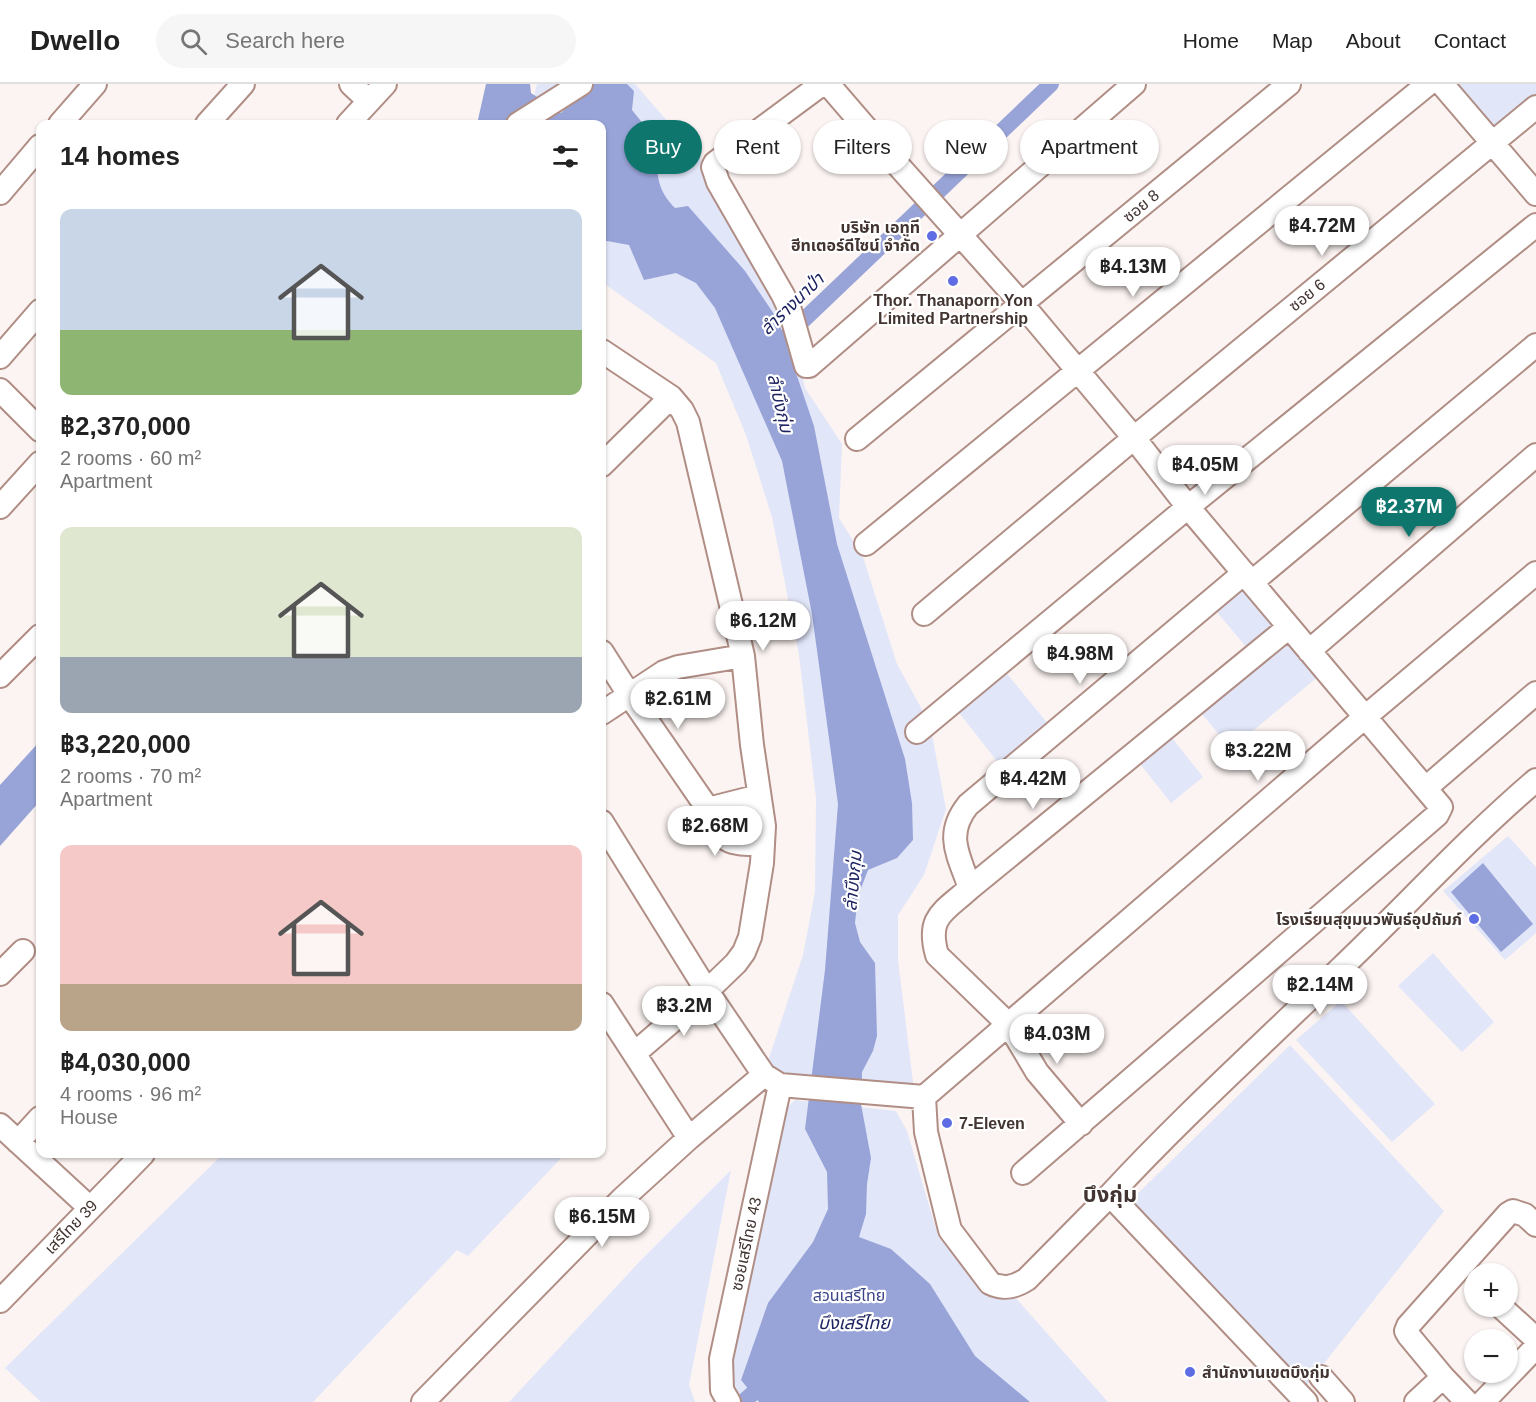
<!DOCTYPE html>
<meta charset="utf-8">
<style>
:root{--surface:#fff;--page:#f6f6f6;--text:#222;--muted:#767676;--line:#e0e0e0;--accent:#0f766e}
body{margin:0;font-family:Helvetica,"Noto Sans Thai",sans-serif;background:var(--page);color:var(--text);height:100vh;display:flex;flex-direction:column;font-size:22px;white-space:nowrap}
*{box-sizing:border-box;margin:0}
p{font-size:20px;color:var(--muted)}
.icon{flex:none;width:33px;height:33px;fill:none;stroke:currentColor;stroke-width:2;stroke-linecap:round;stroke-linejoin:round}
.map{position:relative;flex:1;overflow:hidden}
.panel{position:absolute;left:36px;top:36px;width:570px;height:1038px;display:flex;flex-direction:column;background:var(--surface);border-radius:12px;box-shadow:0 2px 4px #0004}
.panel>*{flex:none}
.hud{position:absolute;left:624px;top:36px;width:570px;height:54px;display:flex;gap:12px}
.buttons{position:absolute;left:1464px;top:1179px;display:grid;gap:12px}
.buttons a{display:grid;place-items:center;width:54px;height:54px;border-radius:50%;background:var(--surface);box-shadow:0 2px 4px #0004;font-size:30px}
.price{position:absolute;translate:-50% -51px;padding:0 14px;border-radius:21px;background:#fff;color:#222;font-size:20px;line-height:39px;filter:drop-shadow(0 2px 3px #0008)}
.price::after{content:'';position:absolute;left:50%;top:36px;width:18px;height:14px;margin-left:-9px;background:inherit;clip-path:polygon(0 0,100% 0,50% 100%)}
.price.current{background:var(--accent);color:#fff}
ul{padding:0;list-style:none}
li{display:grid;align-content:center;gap:12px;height:318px;padding:0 24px}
li span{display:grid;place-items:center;height:186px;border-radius:12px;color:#555}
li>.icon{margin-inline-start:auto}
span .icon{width:108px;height:108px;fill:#fffc;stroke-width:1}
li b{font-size:26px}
h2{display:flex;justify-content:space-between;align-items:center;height:72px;padding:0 24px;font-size:26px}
.tag{padding:0 21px;border-radius:27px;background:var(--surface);box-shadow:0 2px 4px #0004;font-size:21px;line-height:54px}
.tag.current{background:var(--accent);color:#fff}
header{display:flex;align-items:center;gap:36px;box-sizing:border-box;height:84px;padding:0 30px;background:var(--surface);border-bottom:2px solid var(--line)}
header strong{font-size:28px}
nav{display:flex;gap:33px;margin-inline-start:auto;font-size:21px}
.search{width:420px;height:54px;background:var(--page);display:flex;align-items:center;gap:15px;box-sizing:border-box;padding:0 21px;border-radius:33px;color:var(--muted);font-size:22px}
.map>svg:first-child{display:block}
</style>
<header>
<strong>Dwello</strong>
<div class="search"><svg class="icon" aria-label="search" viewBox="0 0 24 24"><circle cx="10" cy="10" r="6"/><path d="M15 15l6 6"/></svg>Search here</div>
<nav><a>Home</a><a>Map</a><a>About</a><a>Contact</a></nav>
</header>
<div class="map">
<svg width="1536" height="1318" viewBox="0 0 1536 1318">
<rect width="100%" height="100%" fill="#fcf4f2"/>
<path fill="#e1e6f9" d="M537 0H635L704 79 786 219 805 304 842 360 839 434 863 473 897 580 930 640 946 725 924 791 898 831V876L914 1006 783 996 766 983 803 871 815 808 816 714 799 571 772 433 746 351 716 279 602 198V40H541L533 16Z
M1451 0H1536V20L1496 53Z
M1244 492 1285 541 1252 570 1211 521Z
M1286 550 1320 591 1231 665 1197 624Z
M1004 586 1053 646 1004 686 956 625Z
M1169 650 1203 693 1171 719 1137 676Z
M1508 752 1536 783V849L1505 876 1443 807Z
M1433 869 1494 938 1462 968 1398 902Z
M1341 917 1435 1020 1392 1058 1296 956Z
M1290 961 1444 1127 1307 1301 1130 1117Z
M795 1016 896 1027 907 1047 938 1152 981 1204H1007L1108 1318H737L722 1291 777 1033Z
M223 1070H565L468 1172 457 1166 313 1318H41L5 1284Z
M731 1086 689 1301 695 1318H509L641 1176Z"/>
<path fill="#98a4d8" d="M486 0H530L531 9 561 29 575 15 576 0H627L634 7 632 26 657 57C657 85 654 103 675 124L688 122 745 187 778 236 814 342 837 460 905 675 912 719 913 756 897 774 868 786 858 812 855 839 860 858 875 879 877 952 873 967 862 988 861 1020 871 1074 867 1100 866 1130 859 1153 891 1165 930 1200 975 1272 1030 1318H759L741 1296 768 1219 813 1158 828 1125 827 1088 805 1045 825 886 838 720 812 530 782 377 715 224 696 199 676 189 644 196 629 161 607 157 602 160V40H477Z
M40 657V717L0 762V701Z
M1483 779 1533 840 1501 868 1451 808Z"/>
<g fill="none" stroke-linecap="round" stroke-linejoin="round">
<path stroke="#98a4d8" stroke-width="16" d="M769 269 1051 0
M743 1318 768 1296"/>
<g stroke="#b08e85" stroke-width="26">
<path id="minor" d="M351 0 369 17
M822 0 715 79 713 83 718 98 783 211 790 226 806 282H809L1134 0
M828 0 896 79 1022 220 1134 354 1188 423 1441 723 1437 731 1023 1089
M1442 0 1536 110
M60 40 95 0
M207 40 243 0
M348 40 385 0
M518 40 581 0
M0 109 40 62
M602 267 671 313 682 326 688 338 743 572 752 661 764 742 762 779 750 853 744 868 736 879 707 907 635 969
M0 273 40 227
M0 306 40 346
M857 355 1289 0
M602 381 671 313
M0 423 40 379
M866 460 1428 0
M1252 498 1536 261
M924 530 1134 354 1536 23
M1309 567 1536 371
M602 568 630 612 708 725 759 712
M0 592 40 552
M602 629 664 588 678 583 743 572
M917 648 1188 423 1536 141
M1427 703 1536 609
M708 725C723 760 726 760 763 760
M602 738 707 907 764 991 780 1001 924 1013
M970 804C959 772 944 751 968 721L1244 489
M0 890 23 867
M602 920 689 1054
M1081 1040 1037 988 1009 941 937 871C926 832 944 828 970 804L1289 543
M0 1041 90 1124
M18 1058 40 1034
M1110 1111C1183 1032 1263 960 1340 885 1406 822 1467 755 1536 696
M0 1217 143 1070
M1500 1222 1536 1255
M1321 1293 1343 1318
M1443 1293 1467 1318
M423 1318 622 1115 689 1054 764 991
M729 1318 722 1306 721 1275 780 1001
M1306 1318 1110 1111 1027 1195C1015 1203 1004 1206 990 1199L950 1146 926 1048 924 1013 1365 633 1536 489
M1416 1318 1443 1293 1409 1252 1406 1247 1408 1242 1508 1130 1513 1127 1525 1131 1536 1141
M1483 1318 1536 1263"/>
</g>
<use href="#minor" stroke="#fff" stroke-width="22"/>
</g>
<g fill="#5e6de4" stroke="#fff" stroke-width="2">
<circle cx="932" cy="152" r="6"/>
<circle cx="953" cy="197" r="6"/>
<circle cx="1474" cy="835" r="6"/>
<circle cx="947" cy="1039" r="6"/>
<circle cx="1190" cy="1288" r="6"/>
</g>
<g text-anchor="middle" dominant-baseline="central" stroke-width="4.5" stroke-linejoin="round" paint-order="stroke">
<g font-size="16" fill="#423430" stroke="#fff">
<text transform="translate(1141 122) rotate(-40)">ซอย 8</text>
<text transform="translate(1307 211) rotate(-39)">ซอย 6</text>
<text transform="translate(71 1143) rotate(-46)">เสรีไทย 39</text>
<text transform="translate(746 1160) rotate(-78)">ซอยเสรีไทย 43</text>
</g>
<g font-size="16" font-weight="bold" fill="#423430" stroke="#fff" text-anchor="end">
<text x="920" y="143">บริษัท เอทูที<tspan x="920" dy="18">ฮีทเตอร์ดีไซน์ จำกัด</tspan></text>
<text x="953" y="216" text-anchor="middle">Thor. Thanaporn Yon<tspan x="953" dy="18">Limited Partnership</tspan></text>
<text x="1462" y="835">โรงเรียนสุขุมนวพันธ์อุปถัมภ์</text>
<text x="959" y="1039" text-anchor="start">7-Eleven</text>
<text x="1202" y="1288" text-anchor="start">สำนักงานเขตบึงกุ่ม</text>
</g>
<g font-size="16" fill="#3a4484" stroke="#fff">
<text x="849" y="1211">สวนเสรีไทย</text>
</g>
<g font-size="18" font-style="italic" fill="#1e2461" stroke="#fff">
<text transform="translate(792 220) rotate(-44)">ลำรางนาป่า</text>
<text transform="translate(780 319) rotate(77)">ลำบึงกุ่ม</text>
<text transform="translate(853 797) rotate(-85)">ลำบึงกุ่ม</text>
<text x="854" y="1239">บึงเสรีไทย</text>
</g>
<g font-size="22" font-weight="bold" fill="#423430" stroke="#fff">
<text x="1110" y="1110">บึงกุ่ม</text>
</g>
</g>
</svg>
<div class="buttons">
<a>+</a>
<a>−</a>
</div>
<b class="price" style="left:1322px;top:173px">฿4.72M</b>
<b class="price" style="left:1133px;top:214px">฿4.13M</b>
<b class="price" style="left:1205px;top:412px">฿4.05M</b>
<b class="price current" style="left:1409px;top:454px">฿2.37M</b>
<b class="price" style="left:763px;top:568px">฿6.12M</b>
<b class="price" style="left:1080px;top:601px">฿4.98M</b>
<b class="price" style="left:678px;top:646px">฿2.61M</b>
<b class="price" style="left:1258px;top:698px">฿3.22M</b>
<b class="price" style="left:1033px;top:726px">฿4.42M</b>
<b class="price" style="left:715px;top:773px">฿2.68M</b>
<b class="price" style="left:1320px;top:932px">฿2.14M</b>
<b class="price" style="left:684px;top:953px">฿3.2M</b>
<b class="price" style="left:1057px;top:981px">฿4.03M</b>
<b class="price" style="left:602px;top:1164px">฿6.15M</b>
<div class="hud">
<a class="tag current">Buy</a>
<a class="tag">Rent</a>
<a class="tag">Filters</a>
<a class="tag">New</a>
<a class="tag">Apartment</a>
</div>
<section class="panel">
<h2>14 homes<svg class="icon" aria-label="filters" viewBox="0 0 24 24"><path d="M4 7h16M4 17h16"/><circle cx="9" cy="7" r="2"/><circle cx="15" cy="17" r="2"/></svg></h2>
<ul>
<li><span style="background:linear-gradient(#c9d6e8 65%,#8fb573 0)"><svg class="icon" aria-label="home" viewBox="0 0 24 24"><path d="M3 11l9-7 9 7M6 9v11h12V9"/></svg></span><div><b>฿2,370,000</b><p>2 rooms · 60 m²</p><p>Apartment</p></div></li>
<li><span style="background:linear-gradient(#dfe7d0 70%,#9aa5b1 0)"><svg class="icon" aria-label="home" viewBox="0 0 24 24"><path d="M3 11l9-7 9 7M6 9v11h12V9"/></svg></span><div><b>฿3,220,000</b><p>2 rooms · 70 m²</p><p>Apartment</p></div></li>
<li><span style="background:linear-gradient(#f6c9c9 75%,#b9a48a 0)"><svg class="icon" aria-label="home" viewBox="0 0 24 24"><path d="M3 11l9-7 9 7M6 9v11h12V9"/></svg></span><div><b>฿4,030,000</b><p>4 rooms · 96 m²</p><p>House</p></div></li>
</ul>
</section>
</div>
